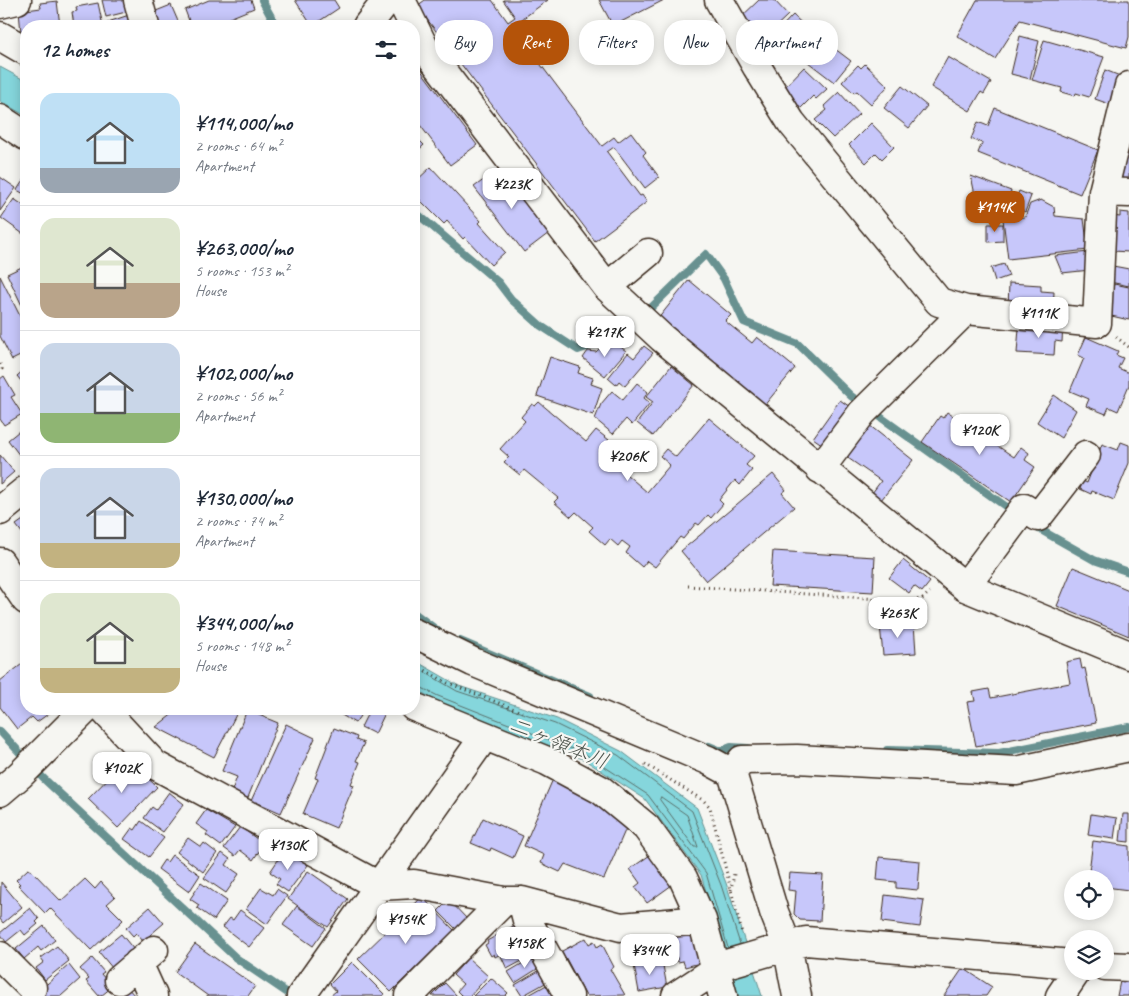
<!DOCTYPE html>
<meta charset="utf-8">
<style>
:root{--surface:#fff;--page:#f2f2f3;--text:#1f2937;--muted:#747a83;--line:#e0e1e3;--accent:#b45309}
body{margin:0;font-family:Caveat,"Klee One",sans-serif;background:var(--page);color:var(--text);height:100vh;display:flex;flex-direction:column;font-size:19px;white-space:nowrap}
*{box-sizing:border-box;margin:0}
p{font-size:16px;color:var(--muted)}
.icon{flex:none;width:28px;height:28px;fill:none;stroke:currentColor;stroke-width:2;stroke-linecap:round;stroke-linejoin:round}
.map{position:relative;flex:1;overflow:hidden}
.panel{position:absolute;left:20px;top:20px;width:400px;height:695px;display:flex;flex-direction:column;background:var(--surface);border-radius:20px;box-shadow:0 2px 12px #0003}
.panel>*{flex:none}
.banner{position:absolute;left:435px;top:20px;width:475px;height:45px;display:flex;gap:10px}
.controls{position:absolute;left:1064px;top:870px;display:grid;gap:10px}
.controls a{display:grid;place-items:center;width:50px;height:50px;border-radius:50%;background:var(--surface);box-shadow:0 2px 12px #0003;font-size:25px}
.price{position:absolute;translate:-50% -42px;padding:0 11px;border-radius:10px;background:#fff;color:#222;font-size:16px;line-height:32px;filter:drop-shadow(0 1px 2px #0008)}
.price::after{content:'';position:absolute;left:50%;top:30px;width:15px;height:11px;margin-left:-8px;background:inherit;clip-path:polygon(0 0,100% 0,50% 100%)}
.price.active{background:var(--accent);color:#fff}
ul{padding:0;list-style:none}
li{display:flex;align-items:center;gap:15px;height:125px;padding:0 20px}
li+li{border-top:1px solid var(--line)}
li span{display:grid;place-items:center;flex:none;width:140px;height:100px;border-radius:15px;color:#555}
li>.icon{margin-inline-start:auto}
span .icon{width:60px;height:60px;fill:#fffc;stroke-width:1}
li b{font-size:21px}
h2{display:flex;justify-content:space-between;align-items:center;height:60px;padding:0 20px;font-size:21px}
.pill{padding:0 18px;border-radius:20px;background:var(--surface);box-shadow:0 2px 12px #0003;font-size:18px;line-height:45px}
.pill.active{background:var(--accent);color:#fff}
.map>svg:first-child{display:block}
</style>
<div class="map">
<svg width="1129" height="996" viewBox="0 0 1129 996">
<rect width="100%" height="100%" fill="#f6f6f2"/>
<filter id="ink" filterUnits="userSpaceOnUse"><feTurbulence type="fractalNoise" baseFrequency=".02" numOctaves="2"/><feDisplacementMap in="SourceGraphic" scale="10" xChannelSelector="R" yChannelSelector="G"/><feConvolveMatrix kernelMatrix="1 2 1 2 8 2 1 2 1" color-interpolation-filters="sRGB"/></filter>
<g filter="url(#ink)">
<path fill="#85d6dc" stroke="#679190" d="M0 67 26 81V116L0 101Z
M414 660 459 686 557 719 621 751 697 808 726 883 762 996H738L701 875 645 799 583 759 436 701 414 688Z"/>
<g fill="none" stroke-linecap="round" stroke-linejoin="round">
<path stroke="#596f6a" stroke-width="1" d="M414 666 457 691 555 724 618 755 692 811 721 885 740 944
M414 684 438 696 585 754 648 795 706 873 728 948
M661 797 687 815 698 847H694L660 800Z"/>
<path stroke="#679190" stroke-width="8" d="M262 0 276 26
M414 211 498 282 511 299 541 326 578 350 625 333 706 254 724 279 744 322 798 344 851 396 1015 513
M1032 525 1094 560 1129 572
M414 613 438 631
M460 641 590 696
M0 731 43 778 236 958 292 996
M709 746 721 751 731 747 748 748
M887 750 999 753 1129 727"/>
</g>
<path fill="#c7c7fa" stroke="#3b2a1e" d="M102 0H128L130 11 106 17Z
M209 0H251L254 8 210 26H191L185 10Z
M295 0H334L339 8 312 26Z
M425 0H492L508 22 515 17 503 0H548L522 19 528 27 518 35 525 44 537 35 544 44 532 53 602 146 614 137 618 142 631 132 646 152 643 155 659 177 645 188 614 147 607 152 640 196 642 195 647 202 595 241 417 6Z
M599 0H664L613 26Z
M759 0H774L788 15 766 36 761 30 755 36 739 19Z
M977 0H1129V37L1126 48 1020 20 995 59 957 36Z
M57 1 60 26H26V33H21L19 11 41 8 40 3Z
M98 3 103 26H74L72 12 77 11 76 7Z
M171 5 180 26H156L151 13Z
M129 15 132 26H109L108 22Z
M793 15 812 33 790 57 770 39Z
M818 36 851 61 834 82 808 62 811 58 804 53Z
M1020 36 1039 41 1030 79 1011 74Z
M1044 40 1104 57 1089 97 1076 93 1075 96 1061 92 1062 88 1032 80Z
M948 57 991 82 984 94 981 92 970 111 931 87Z
M416 64 477 145 450 165 414 117V66Z
M865 64 888 86 871 104 857 91 854 93 842 82 858 65 861 68Z
M804 67 827 89 816 99 813 96 800 109 781 91Z
M1105 70 1120 76 1109 104 1095 99Z
M902 86 927 106 909 128 884 108Z
M839 92 859 114 833 138 815 120 827 110 824 106Z
M995 108 1098 150 1080 194 978 153 982 143 971 139 978 122 988 126Z
M871 123 894 147 882 159 876 153 866 163 849 145Z
M414 135 424 145 414 154Z
M1122 150 1129 151V185L1116 182Z
M431 167 481 221 479 223 505 252 491 265 465 237 463 239 447 221 444 224 414 194V183Z
M500 168 549 233 524 252 474 187Z
M26 176V195L17 190Z
M971 176 1011 191 1003 214 977 204Z
M0 177 16 188 0 211Z
M1019 191 1031 196 1025 212 1013 206Z
M14 199 26 207V236L1 218Z
M1041 200 1054 207 1055 216 1084 219 1088 250 1008 259 1003 219 1025 217 1030 204Z
M1120 212 1129 213V252L1113 251V216L1120 217Z
M988 224H1003V241L988 242Z
M1088 252 1090 270 1062 273 1055 256Z
M1004 264 1009 276 995 281 991 268Z
M26 265V314L7 274Z
M1113 266 1129 269V286L1110 282Z
M0 276 26 328V353L12 360 0 336Z
M689 280 731 315 725 321 752 343 757 337 795 368 763 407 657 320Z
M1009 283 1041 285V291L1054 292 1053 311 1008 308Z
M1114 284 1129 287V320L1107 315Z
M1063 324 1062 342 1055 341 1054 355 1017 353 1019 328Z
M1086 337 1118 351 1116 355 1123 358 1118 368 1129 373V385L1118 411 1109 407 1106 414 1086 406 1089 399 1070 391 1084 358 1078 355Z
M614 342 626 351 605 376 583 358 588 351 596 352 601 347 604 349Z
M644 346 653 353 625 386 619 381 616 385 608 378 628 353 634 358Z
M550 357 580 367 578 373 593 378 591 384 602 388 593 415 537 396Z
M671 366 694 385 653 436 637 423 653 402 646 397Z
M26 368V387L17 376Z
M4 376 15 395 11 397 22 414 4 425 0 419V379Z
M637 383 648 392 644 398 650 403 632 425 626 419 613 434 595 419 601 404 612 391 623 400Z
M1054 395 1076 410 1061 438 1037 422Z
M840 400 853 409 826 447 813 438Z
M539 402 586 442 596 430 609 440 599 451 647 492 670 465 660 456 666 449 676 457 709 418 754 456 746 465 752 470 740 485 735 480 719 500 723 504 711 518 708 515 699 525 696 523 683 539 680 537 655 567 647 561 642 567 626 553 630 547 622 541 618 546 610 539 605 545 589 531 593 527 576 512 571 517 554 502 558 498 524 470 520 475 504 462 509 457 500 449 525 421 521 417 532 404 535 406Z
M947 412 1014 457 1021 447 1029 453 1025 460 1035 467 1011 502 922 442 940 416 943 418Z
M869 425 913 460 881 500 872 493 881 481 845 456Z
M24 427 26 430V464L8 440Z
M1121 442 1129 445V463L1114 500 1092 491 1091 494 1080 489 1083 481 1087 483 1102 444 1118 450Z
M0 455 14 472 0 484Z
M773 474 786 490 782 493 794 507 706 581 681 551Z
M26 518V538L16 525Z
M773 551 875 557 873 592 770 586Z
M903 560 930 582 922 592 914 586 909 593 889 578Z
M1073 567 1129 590V636L1057 606Z
M914 623 916 653 883 655 880 625Z
M1080 659 1082 669 1085 668 1096 723 976 746 967 702 975 701 973 692 989 689 991 698 1070 683 1066 662Z
M26 661V709H55L37 722 32 717 17 729 0 707V681Z
M179 709H239L214 757 156 727Z
M343 709H365L355 723 340 714Z
M370 709H387L375 734 361 727Z
M247 710 278 723 247 800 231 793 237 777 222 771Z
M286 724 315 738 281 813 256 802V804L251 801Z
M334 728 357 737 356 740 364 743 356 761 360 762 351 784 354 785 336 828 303 814 318 779 315 778Z
M125 761 130 767 133 764 157 787 118 828 88 799Z
M553 779 593 796 627 826 604 879 565 864 560 872 541 863 544 855 524 846Z
M169 792 184 804 163 832 144 818 152 807 156 810Z
M206 810 235 827 221 846 206 835 208 832 196 824Z
M1091 814 1117 818 1114 839 1088 835Z
M1123 814H1129V842L1120 841Z
M483 818 523 836 513 858 491 848 490 851 471 843Z
M141 821 164 838 149 857 124 839 132 828 135 830Z
M240 827 260 841 258 844 262 847 253 860 240 850 235 856 224 848Z
M188 838 201 847 204 843 217 853 203 872 177 852Z
M1093 841 1129 846V890L1105 887V879H1088Z
M290 852 308 865 288 892 276 884 280 879 270 872 282 854 287 857Z
M222 853 230 859 226 865 239 874 226 893 204 878Z
M172 855 200 875 189 892 158 869 164 860 167 862Z
M650 855 672 885 647 903 635 887 640 883 630 869Z
M879 857 920 861 918 890 896 888V882L877 880Z
M28 869 32 871 61 901 85 879 95 889 101 882 115 897 107 904 123 920 91 950 50 908 45 913 18 885 20 884 16 880Z
M308 871 348 899 328 927 288 899Z
M790 873 823 875 820 921 800 920 794 914 796 891 788 890Z
M1 882 22 907 3 923 0 919Z
M201 883 227 901 214 920 197 908 199 905 190 899Z
M261 888 273 895 277 889 287 896 267 924 246 909Z
M885 895 924 900 920 927 882 922Z
M422 897 454 930 391 992 358 959Z
M449 900 467 919 457 930 438 911Z
M297 906 326 928 313 946 283 925Z
M150 907 164 923 143 941 136 933 133 936 126 928Z
M30 908 39 919 36 922 38 924 25 935 21 930 6 942 0 933Z
M240 910 264 928 249 947 223 927 230 918 233 920Z
M515 925 524 941 495 957 494 954 491 956 485 945 488 943 487 941Z
M44 926 55 940 41 951 38 947 24 959 16 949Z
M696 927 700 963 685 967 683 961 678 962 670 934Z
M121 934 135 951 113 969 99 952Z
M586 938 589 944 594 941 597 947 602 944 614 967 610 969 625 995 586 996 562 951Z
M526 942 533 955 507 969 501 956Z
M195 944 255 986 248 996H208L175 972Z
M57 946 69 961 45 980 36 968 44 962 41 958Z
M535 956 542 966 515 983 508 972Z
M92 958 104 972 101 974 112 987 101 996H99L86 981 89 979 80 969Z
M468 958 488 976 470 996H462L457 991 463 984 453 975Z
M662 960 667 987 639 992 634 965Z
M352 962 384 994 383 996H330L336 991 330 984Z
M69 965 80 979 61 996H46L40 990Z
M963 968 992 987 986 996H944Z
M542 969 549 981 522 996 515 985Z
M491 978 508 993 505 996H473Z
M1120 981 1129 982V996H1117Z
M445 983 457 996H432Z
M550 983 556 993 551 996H527Z
M126 986 135 996H115Z"/>
<g fill="none" stroke-linecap="round" stroke-linejoin="round">
<g stroke="#3b2a1e" stroke-width="31">
<path id="minor" d="M138 0 145 26
M401 0 424 47 607 287 662 338 965 587 1129 655
M719 0 757 67 791 122 939 302 966 310 1097 323 1103 192 1129 86
M0 4 17 0
M367 26 387 0
M0 36 26 51
M0 119 26 136
M1103 192 1129 193
M607 287 648 253
M820 469 862 413 966 310
M0 511 26 490
M0 562 26 600
M965 587 1024 508 1038 517 1086 455
M414 633 473 662 708 760 732 773
M414 707 547 761 601 790 646 827 683 878 702 920 723 996
M103 709 155 765 379 886 414 884 504 901H522L621 927 702 920
M0 792 20 775 86 709
M522 901 527 920 569 996
M0 956 32 988
M138 963 153 996
M1105 966 1129 967
M119 980 154 950
M301 996 484 737
M409 996 504 901
M676 996 723 965 806 941 1072 964
M797 996 787 945 774 912 732 773 742 760 797 759 1016 771 1129 747
M1060 996 1077 971"/>
</g>
<path stroke="#3b2a1e" stroke-width="3" stroke-dasharray="1 4" stroke-linecap="butt" d="M1116 337 1129 347
M0 364 2 369 0 371
M688 586 910 601 922 599 930 592
M421 668 448 683 522 712
M645 764 704 801 710 807 742 933
M731 890 734 874"/>
<use href="#minor" stroke="#f6f6f2" stroke-width="28"/>
</g>
</g>
<g text-anchor="middle" dominant-baseline="central" stroke-width="4.5" stroke-linejoin="round" paint-order="stroke">
<g font-size="21" font-style="italic" fill="#4e554e" stroke="#f6f6f2">
<text transform="translate(559 743) rotate(22)">二ヶ領本川</text>
</g>
</g>
</svg>
<div class="controls">
<a><svg class="icon" aria-label="locate" viewBox="0 0 24 24"><circle cx="12" cy="12" r="6"/><path d="M12 2v4M12 18v4M2 12h4M18 12h4"/></svg></a>
<a><svg class="icon" aria-label="layers" viewBox="0 0 24 24"><path d="M12 4l9 5-9 5-9-5zM3 14l9 5 9-5"/></svg></a>
</div>
<b class="price" style="left:512px;top:210px">¥223K</b>
<b class="price active" style="left:995px;top:233px">¥114K</b>
<b class="price" style="left:1039px;top:339px">¥111K</b>
<b class="price" style="left:605px;top:358px">¥217K</b>
<b class="price" style="left:980px;top:456px">¥120K</b>
<b class="price" style="left:628px;top:482px">¥206K</b>
<b class="price" style="left:898px;top:639px">¥263K</b>
<b class="price" style="left:122px;top:794px">¥102K</b>
<b class="price" style="left:288px;top:871px">¥130K</b>
<b class="price" style="left:406px;top:945px">¥154K</b>
<b class="price" style="left:525px;top:969px">¥158K</b>
<b class="price" style="left:650px;top:976px">¥344K</b>
<div class="banner">
<a class="pill">Buy</a>
<a class="pill active">Rent</a>
<a class="pill">Filters</a>
<a class="pill">New</a>
<a class="pill">Apartment</a>
</div>
<section class="panel">
<h2>12 homes<svg class="icon" aria-label="filters" viewBox="0 0 24 24"><path d="M4 7h16M4 17h16"/><circle cx="9" cy="7" r="2"/><circle cx="15" cy="17" r="2"/></svg></h2>
<ul>
<li><span style="background:linear-gradient(#bfe0f5 75%,#9aa5b1 0)"><svg class="icon" aria-label="home" viewBox="0 0 24 24"><path d="M3 11l9-7 9 7M6 9v11h12V9"/></svg></span><div><b>¥114,000/mo</b><p>2 rooms · 64 m²</p><p>Apartment</p></div></li>
<li><span style="background:linear-gradient(#dfe7d0 65%,#b9a48a 0)"><svg class="icon" aria-label="home" viewBox="0 0 24 24"><path d="M3 11l9-7 9 7M6 9v11h12V9"/></svg></span><div><b>¥263,000/mo</b><p>5 rooms · 153 m²</p><p>House</p></div></li>
<li><span style="background:linear-gradient(#c9d6e8 70%,#8fb573 0)"><svg class="icon" aria-label="home" viewBox="0 0 24 24"><path d="M3 11l9-7 9 7M6 9v11h12V9"/></svg></span><div><b>¥102,000/mo</b><p>2 rooms · 56 m²</p><p>Apartment</p></div></li>
<li><span style="background:linear-gradient(#c9d6e8 75%,#c2b280 0)"><svg class="icon" aria-label="home" viewBox="0 0 24 24"><path d="M3 11l9-7 9 7M6 9v11h12V9"/></svg></span><div><b>¥130,000/mo</b><p>2 rooms · 74 m²</p><p>Apartment</p></div></li>
<li><span style="background:linear-gradient(#dfe7d0 75%,#c2b280 0)"><svg class="icon" aria-label="home" viewBox="0 0 24 24"><path d="M3 11l9-7 9 7M6 9v11h12V9"/></svg></span><div><b>¥344,000/mo</b><p>5 rooms · 148 m²</p><p>House</p></div></li>
</ul>
</section>
</div>
